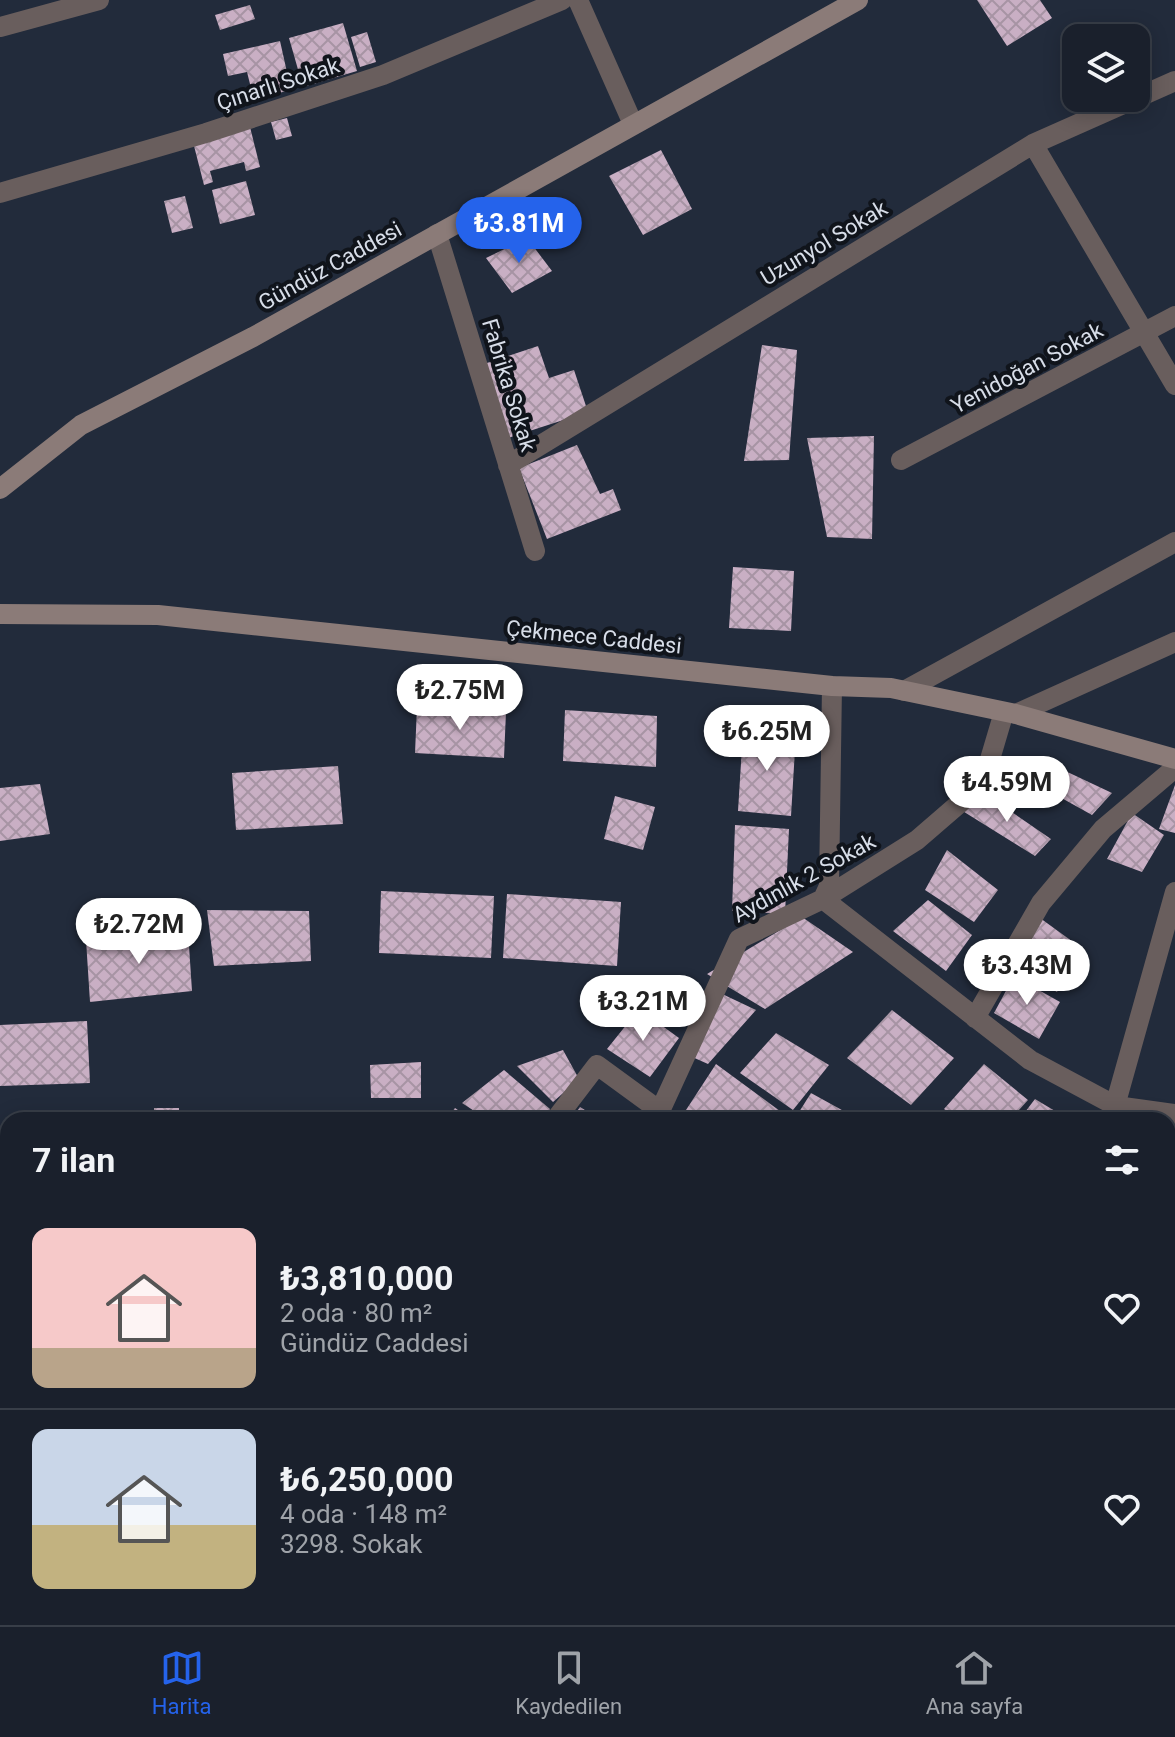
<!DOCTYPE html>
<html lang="tr">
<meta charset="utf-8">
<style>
:root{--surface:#1a202c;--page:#232834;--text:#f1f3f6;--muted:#9fa3a9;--line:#383e48;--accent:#2563eb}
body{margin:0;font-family:Roboto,sans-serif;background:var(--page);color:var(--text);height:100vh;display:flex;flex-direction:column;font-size:30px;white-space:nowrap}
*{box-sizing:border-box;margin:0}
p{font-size:26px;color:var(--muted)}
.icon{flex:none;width:44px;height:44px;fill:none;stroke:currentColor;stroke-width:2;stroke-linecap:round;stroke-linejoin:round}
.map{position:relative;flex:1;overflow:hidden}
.panel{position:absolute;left:0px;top:1112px;width:1176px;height:514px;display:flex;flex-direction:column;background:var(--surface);border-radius:24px 24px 0 0;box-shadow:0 4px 20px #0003,0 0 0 2px var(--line)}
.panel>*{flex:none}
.buttons{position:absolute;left:1062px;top:24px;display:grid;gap:16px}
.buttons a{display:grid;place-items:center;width:88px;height:88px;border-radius:16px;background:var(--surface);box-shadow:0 4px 20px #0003,0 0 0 2px var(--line);font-size:40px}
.price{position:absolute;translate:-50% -68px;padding:0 18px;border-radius:28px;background:#fff;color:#222;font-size:26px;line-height:52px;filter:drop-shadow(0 2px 4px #0008)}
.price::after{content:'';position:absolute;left:50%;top:48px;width:24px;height:18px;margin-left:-12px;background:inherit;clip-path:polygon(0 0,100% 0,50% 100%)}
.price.selected{background:var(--accent);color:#fff}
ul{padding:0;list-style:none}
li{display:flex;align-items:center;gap:24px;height:200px;padding:0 32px}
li+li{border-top:2px solid var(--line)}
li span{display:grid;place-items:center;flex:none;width:224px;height:160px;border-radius:16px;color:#555}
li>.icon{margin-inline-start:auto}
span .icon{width:96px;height:96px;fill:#fffc;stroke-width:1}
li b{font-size:34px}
h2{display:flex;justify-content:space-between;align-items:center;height:96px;padding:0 32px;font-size:34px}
.dock{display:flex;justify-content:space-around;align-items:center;height:112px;border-top:2px solid var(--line);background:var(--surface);font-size:22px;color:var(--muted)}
.dock a{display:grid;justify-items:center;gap:4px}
.dock .selected{color:var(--accent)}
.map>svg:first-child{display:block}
</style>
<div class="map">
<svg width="1175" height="1625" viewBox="0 0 1175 1625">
<defs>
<pattern id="building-cross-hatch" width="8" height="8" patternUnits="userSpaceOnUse" patternTransform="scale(2)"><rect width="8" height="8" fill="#c9afc4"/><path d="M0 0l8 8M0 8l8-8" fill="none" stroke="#a794a4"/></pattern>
</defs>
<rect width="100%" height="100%" fill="#222b3b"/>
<path fill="#2d3d34" d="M11 1618H207L205 1625H9Z"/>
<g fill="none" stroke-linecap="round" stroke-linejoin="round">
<path stroke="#00161b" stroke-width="9" d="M0 1173 8 1176
M194 1618 195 1625"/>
</g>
<path fill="url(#building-cross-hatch)" d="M977 0H1040L1052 18 1007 46Z
M250 5 255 19 220 30 215 15Z
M343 23 357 71 303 87 289 38Z
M367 32 376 62 360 67 351 37Z
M280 41 291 90 262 97 260 90 252 92 247 72 228 76 223 54Z
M287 118 292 136 276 140 271 122Z
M250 127 260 167 246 171 244 162 210 171 213 182 204 185 193 142Z
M661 150 692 209 643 235 609 176Z
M246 181 255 215 220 224 212 190Z
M185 196 193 228 172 233 164 201Z
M527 238 552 271 512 293 486 258Z
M762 345 797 350 789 460 744 461Z
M538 346 549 378 574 370 588 412 502 440 478 366Z
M874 436 872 539 827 537 807 438Z
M577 445 600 494 613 489 621 510 547 539 519 468Z
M733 567 794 571 791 631 729 628Z
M417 707 506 712 504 758 415 753Z
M565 710 657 716 656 767 563 761Z
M743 731 796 733 791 816 738 811Z
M338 766 343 824 236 830 232 773Z
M1059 768 1112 793 1092 815 1040 786Z
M40 784 50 834 0 841V788Z
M1175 785V833L1159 829Z
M984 793 1051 839 1035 856 961 810Z
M615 796 655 807 643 850 604 839Z
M1132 813 1164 835 1142 872 1107 859Z
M735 825 789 829 785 914 732 911Z
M947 850 998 890 974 922 925 890Z
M381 891 494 896 491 958 379 953Z
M507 894 621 902 617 966 503 958Z
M928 900 972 935 946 971 893 931Z
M207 910 309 911 311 961 214 966Z
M802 917 853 952 765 1009 707 974Z
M1040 918 1080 947 1057 992 1009 965Z
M188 931 192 991 90 1002 86 940Z
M1014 976 1060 1002 1039 1039 994 1013Z
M718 992 756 1010 708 1064 681 1052Z
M639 1009 679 1038 650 1077 607 1049Z
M892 1010 954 1058 911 1105 847 1058Z
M87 1021 90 1083 0 1086V1025Z
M776 1033 829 1065 793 1110 740 1073Z
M563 1050 579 1079 553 1102 517 1066Z
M421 1062V1098H371L370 1065Z
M716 1064 784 1114 781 1120H702L686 1110Z
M984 1064 1028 1100 1010 1120H960L944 1109Z
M504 1070 550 1109 543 1120H488L462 1103Z
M811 1093 860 1120H794Z
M1035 1099 1070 1120H1019Z
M580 1107 601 1120H571Z
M154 1108H179V1120H154Z
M455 1108 473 1120H446Z
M0 1216 8 1217 0 1248Z
M0 1339 8 1340V1430L0 1429Z
M0 1443 8 1444V1508L0 1507Z
M0 1519 8 1520V1583L0 1581Z
M1168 1611 1175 1616V1625H1155L1160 1618H1168Z
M105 1618H148L147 1625H103Z
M232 1618H271L269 1625H231Z
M280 1618H316L326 1622 279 1625Z
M376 1618H409L412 1619 410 1625H372Z
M736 1618H790L792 1619 788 1625H732Z
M932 1618H1030L1040 1625H928Z"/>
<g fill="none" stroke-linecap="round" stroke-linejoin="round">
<path stroke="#695e5d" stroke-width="20" d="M578 0 633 124
M0 27 99 0
M1033 144 1175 385
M0 193 206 133 383 75 562 0
M437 234 535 551
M901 460 1175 316
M508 465 1033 144 1175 81
M832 686 829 886 823 899 1030 1060 1116 1106 1175 1114
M904 691 1175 542
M1016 714 1175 642
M975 1018 1041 903 1103 829 1175 768
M555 1120 597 1065 660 1111 739 939 823 899 917 840 983 783 1004 712
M1111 1120 1175 892
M0 1315 8 1314
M1168 1382 1175 1386
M1168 1578 1175 1583
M674 1618 683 1625
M871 1618 882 1625
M52 1625 54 1618
M814 1625 819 1618"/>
<path stroke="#8b7b78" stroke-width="20" d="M0 489 81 425 253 337 858 0
M0 614 158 615 832 686 891 688 1016 714 1175 759"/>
</g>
<g text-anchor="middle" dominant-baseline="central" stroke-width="8" stroke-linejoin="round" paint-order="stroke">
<g font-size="22" fill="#d7dde8" stroke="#10141b">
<text transform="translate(278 84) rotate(-18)">Çınarlı Sokak</text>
<text transform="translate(824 243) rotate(-31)">Uzunyol Sokak</text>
<text transform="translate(330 266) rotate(-29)">Gündüz Caddesi</text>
<text transform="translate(1027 368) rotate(-28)">Yenidoğan Sokak</text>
<text transform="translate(509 385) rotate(73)">Fabrika Sokak</text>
<text transform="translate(594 637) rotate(6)">Çekmece Caddesi</text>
<text transform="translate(804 878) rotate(-29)">Aydınlık 2 Sokak</text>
</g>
</g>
</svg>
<div class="buttons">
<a><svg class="icon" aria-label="layers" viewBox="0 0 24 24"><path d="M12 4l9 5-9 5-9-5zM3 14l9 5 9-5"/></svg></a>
</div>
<b class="price selected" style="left:519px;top:265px">₺3.81M</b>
<b class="price" style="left:460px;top:732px">₺2.75M</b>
<b class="price" style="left:767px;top:773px">₺6.25M</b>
<b class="price" style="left:1007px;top:824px">₺4.59M</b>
<b class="price" style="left:139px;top:966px">₺2.72M</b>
<b class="price" style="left:1027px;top:1007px">₺3.43M</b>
<b class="price" style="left:643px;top:1043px">₺3.21M</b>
<section class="panel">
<h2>7 ilan<svg class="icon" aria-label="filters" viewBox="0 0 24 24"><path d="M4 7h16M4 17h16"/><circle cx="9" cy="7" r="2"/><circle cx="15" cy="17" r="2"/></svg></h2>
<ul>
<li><span style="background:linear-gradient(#f6c9c9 75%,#b9a48a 0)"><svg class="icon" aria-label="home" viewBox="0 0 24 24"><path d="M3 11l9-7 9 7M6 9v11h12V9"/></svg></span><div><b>₺3,810,000</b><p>2 oda · 80 m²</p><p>Gündüz Caddesi</p></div><svg class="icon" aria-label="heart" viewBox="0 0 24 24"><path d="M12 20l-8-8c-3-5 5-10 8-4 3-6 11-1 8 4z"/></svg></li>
<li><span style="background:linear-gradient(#c9d6e8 60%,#c2b280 0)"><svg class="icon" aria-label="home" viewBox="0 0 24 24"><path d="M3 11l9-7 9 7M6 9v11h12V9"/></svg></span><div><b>₺6,250,000</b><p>4 oda · 148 m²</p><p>3298. Sokak</p></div><svg class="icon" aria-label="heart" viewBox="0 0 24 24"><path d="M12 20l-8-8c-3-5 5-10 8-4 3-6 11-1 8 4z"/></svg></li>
</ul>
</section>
</div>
<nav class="dock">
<a class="selected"><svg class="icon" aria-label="map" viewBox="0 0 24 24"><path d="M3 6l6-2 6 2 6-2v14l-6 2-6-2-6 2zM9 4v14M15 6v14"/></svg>Harita</a>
<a><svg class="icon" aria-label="saved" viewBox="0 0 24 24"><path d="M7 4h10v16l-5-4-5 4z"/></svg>Kaydedilen</a>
<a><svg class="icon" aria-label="home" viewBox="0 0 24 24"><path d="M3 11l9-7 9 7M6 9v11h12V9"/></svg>Ana sayfa</a>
</nav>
